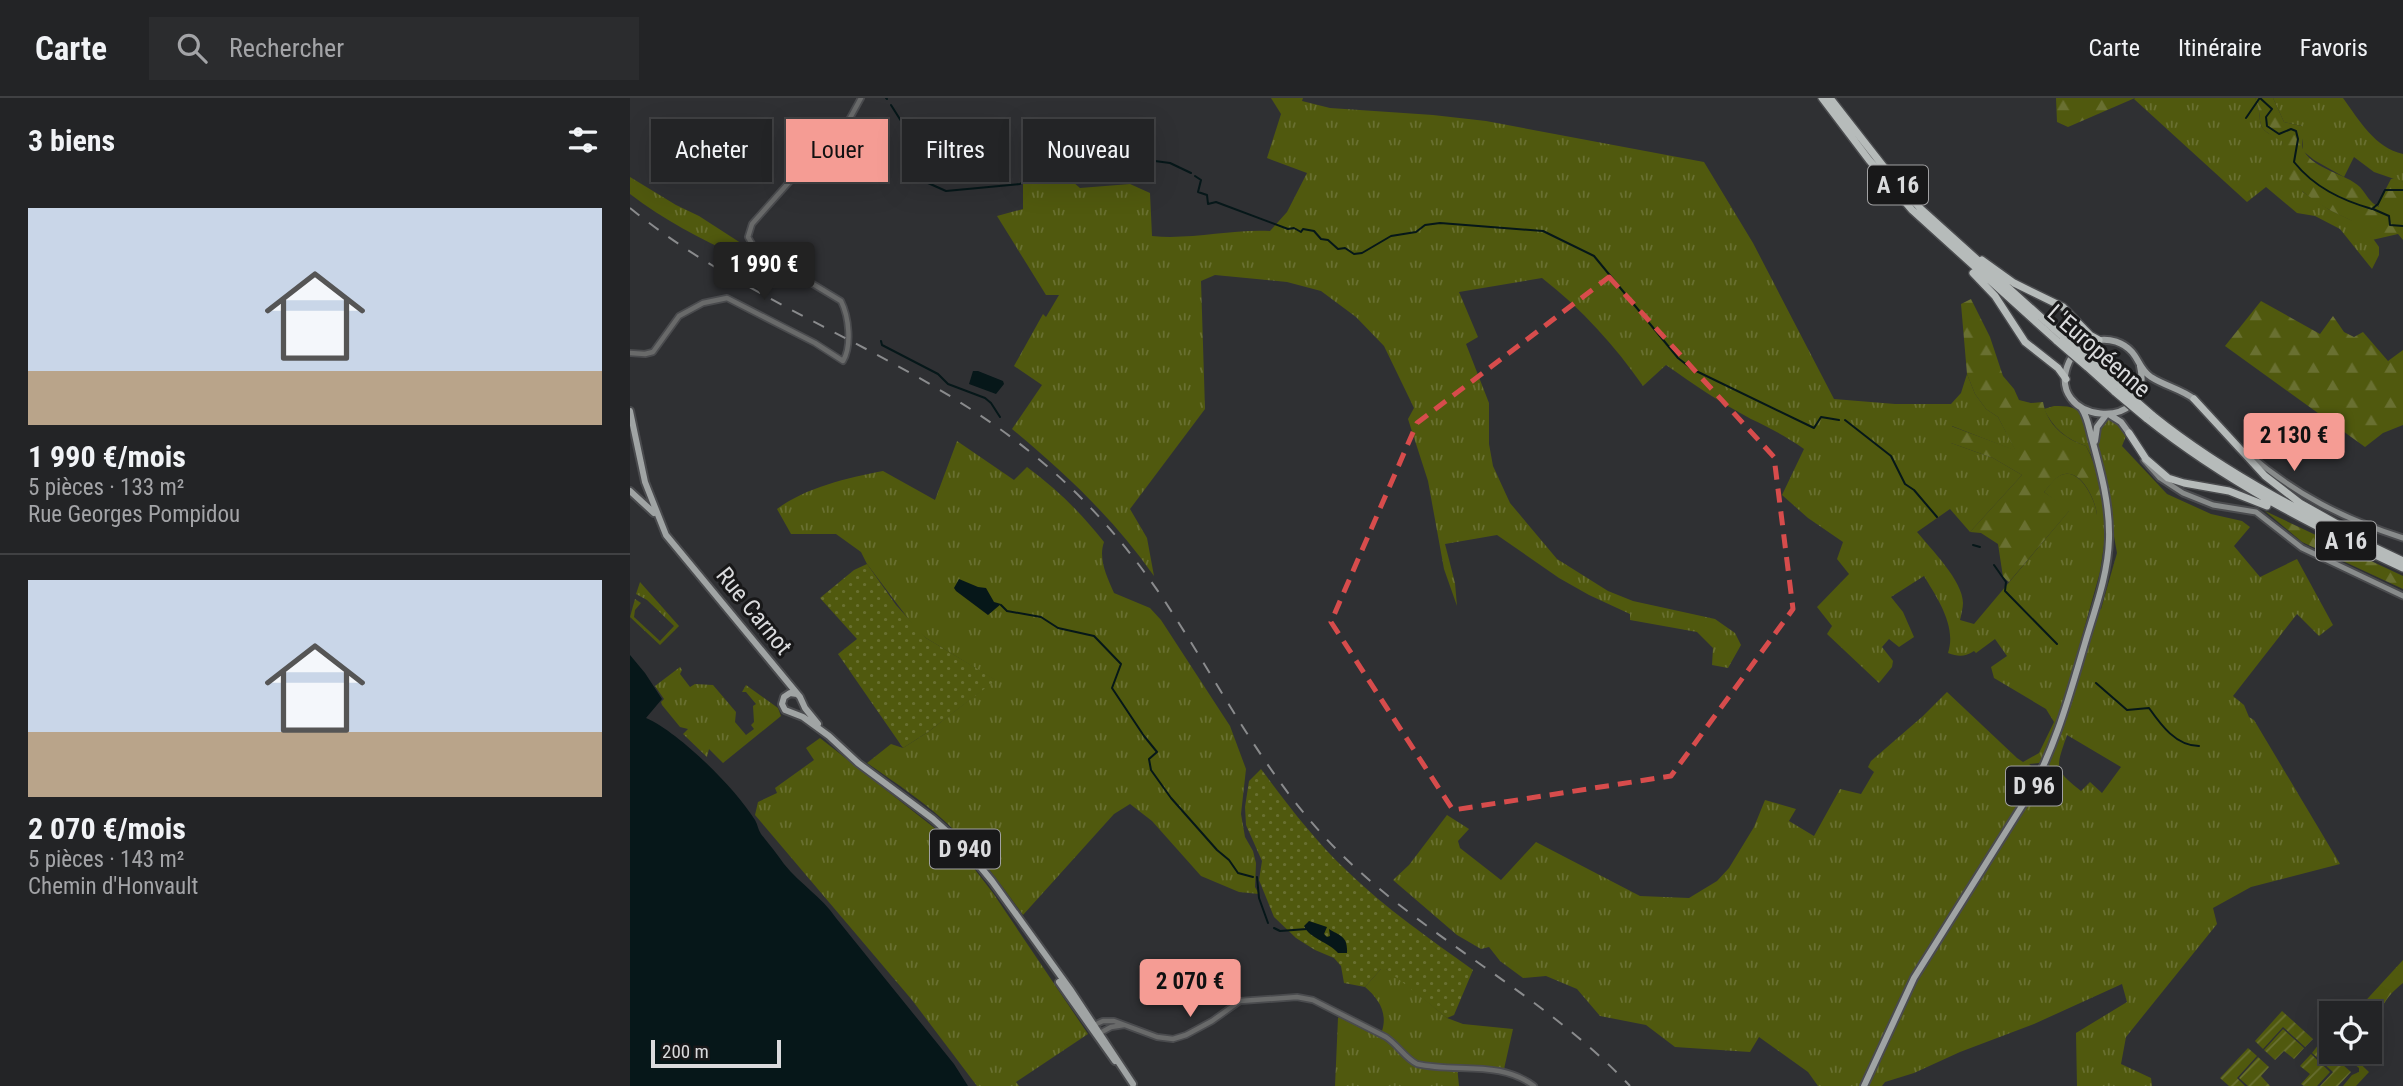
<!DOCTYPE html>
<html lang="fr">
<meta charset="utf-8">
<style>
:root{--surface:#232426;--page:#2b2c2e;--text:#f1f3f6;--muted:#a3a4a7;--line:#404143;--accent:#f59c94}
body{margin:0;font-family:"Roboto Condensed",sans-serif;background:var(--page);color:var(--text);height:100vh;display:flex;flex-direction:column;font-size:26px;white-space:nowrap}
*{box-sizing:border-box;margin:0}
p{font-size:23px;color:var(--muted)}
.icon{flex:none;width:38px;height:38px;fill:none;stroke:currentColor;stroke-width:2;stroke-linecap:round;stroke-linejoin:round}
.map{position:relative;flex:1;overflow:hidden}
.side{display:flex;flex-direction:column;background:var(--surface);width:630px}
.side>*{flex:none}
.top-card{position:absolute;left:21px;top:21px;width:665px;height:63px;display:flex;gap:14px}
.controls{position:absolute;left:1689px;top:903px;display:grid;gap:14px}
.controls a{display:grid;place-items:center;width:63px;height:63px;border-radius:0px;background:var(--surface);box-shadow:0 7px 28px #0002,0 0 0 2px var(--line);font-size:35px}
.scale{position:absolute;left:21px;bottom:18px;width:130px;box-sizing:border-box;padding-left:7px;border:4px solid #dadbdd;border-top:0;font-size:19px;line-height:24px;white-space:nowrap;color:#dadbdd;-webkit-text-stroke:5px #181819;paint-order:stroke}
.price{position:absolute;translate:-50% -60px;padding:0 16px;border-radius:7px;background:var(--accent);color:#111;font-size:23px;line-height:46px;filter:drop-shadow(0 2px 4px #0008)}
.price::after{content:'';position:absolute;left:50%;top:42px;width:21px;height:16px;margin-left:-10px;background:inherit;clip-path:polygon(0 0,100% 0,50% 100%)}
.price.on{background:#222;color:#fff}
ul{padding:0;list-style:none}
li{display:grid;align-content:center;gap:14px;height:371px;padding:0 28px}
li+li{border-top:2px solid var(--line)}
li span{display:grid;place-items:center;height:217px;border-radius:0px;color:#555}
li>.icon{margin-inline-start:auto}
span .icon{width:126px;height:126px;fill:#fffc;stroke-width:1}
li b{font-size:30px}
h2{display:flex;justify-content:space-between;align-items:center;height:84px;padding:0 28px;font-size:30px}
.pill{padding:0 24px;border-radius:0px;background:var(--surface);box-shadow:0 7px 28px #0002,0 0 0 2px var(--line);font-size:24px;line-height:63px}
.pill.on{background:var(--accent);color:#111}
header{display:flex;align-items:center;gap:42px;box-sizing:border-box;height:98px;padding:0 35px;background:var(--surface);border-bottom:2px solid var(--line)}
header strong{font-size:33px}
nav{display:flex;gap:38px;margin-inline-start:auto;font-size:24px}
.search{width:490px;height:63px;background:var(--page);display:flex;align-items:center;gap:18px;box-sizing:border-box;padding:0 24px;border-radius:0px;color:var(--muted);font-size:26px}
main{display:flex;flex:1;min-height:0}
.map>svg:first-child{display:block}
</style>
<header>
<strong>Carte</strong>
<div class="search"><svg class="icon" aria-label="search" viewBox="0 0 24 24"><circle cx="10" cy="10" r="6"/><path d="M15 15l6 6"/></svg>Rechercher</div>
<nav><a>Carte</a><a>Itinéraire</a><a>Favoris</a></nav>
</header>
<main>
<section class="side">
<h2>3 biens<svg class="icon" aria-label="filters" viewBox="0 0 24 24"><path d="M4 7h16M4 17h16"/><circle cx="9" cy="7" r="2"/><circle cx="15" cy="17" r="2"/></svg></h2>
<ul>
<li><span style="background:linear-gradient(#c9d6e8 75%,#b9a48a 0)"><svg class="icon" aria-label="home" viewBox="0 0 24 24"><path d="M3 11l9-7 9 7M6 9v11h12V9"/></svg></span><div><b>1 990 €/mois</b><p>5 pièces · 133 m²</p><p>Rue Georges Pompidou</p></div></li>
<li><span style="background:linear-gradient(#c9d6e8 70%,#b9a48a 0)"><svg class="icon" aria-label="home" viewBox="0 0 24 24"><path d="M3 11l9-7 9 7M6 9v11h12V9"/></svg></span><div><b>2 070 €/mois</b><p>5 pièces · 143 m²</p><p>Chemin d'Honvault</p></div></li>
</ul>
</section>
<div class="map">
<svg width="1773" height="988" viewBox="0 0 1773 988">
<defs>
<pattern id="grass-tufts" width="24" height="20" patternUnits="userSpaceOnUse" patternTransform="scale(1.75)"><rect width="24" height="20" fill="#50590e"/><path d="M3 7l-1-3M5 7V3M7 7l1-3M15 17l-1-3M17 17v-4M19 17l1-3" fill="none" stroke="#697031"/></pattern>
<pattern id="forest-firs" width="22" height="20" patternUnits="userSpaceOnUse" patternTransform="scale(1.75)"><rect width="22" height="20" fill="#50590e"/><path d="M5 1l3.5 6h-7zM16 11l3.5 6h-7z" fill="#697031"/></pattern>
<pattern id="park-dots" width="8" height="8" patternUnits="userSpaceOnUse" patternTransform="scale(1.75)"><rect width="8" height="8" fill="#50590e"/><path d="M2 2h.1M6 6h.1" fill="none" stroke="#697031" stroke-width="1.8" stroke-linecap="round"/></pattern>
<pattern id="garden-furrows" width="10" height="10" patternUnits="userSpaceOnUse" patternTransform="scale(1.75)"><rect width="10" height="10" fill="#50590e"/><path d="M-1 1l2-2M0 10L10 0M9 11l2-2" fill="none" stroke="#697031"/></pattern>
</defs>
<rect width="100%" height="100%" fill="#2f3033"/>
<path fill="url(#grass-tufts)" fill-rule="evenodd" d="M641 0H673L672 3 700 10 803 17 856 23 1074 64 1123 145 1204 301 1265 306H1321L1331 295 1337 276 1345 296 1356 311 1368 319 1386 353 1322 328 1321 345 1363 360 1392 377 1340 434 1320 411 1287 434C1301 451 1333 483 1333 505 1333 510 1331 517 1330 522L1344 526 1439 413 1414 394C1420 387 1426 377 1435 376 1452 373 1466 404 1467 417H1474V447L1470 474 1420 653 1409 665 1399 666 1406 672 1404 684 1270 899 1230 988H1188L1178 974 1129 939 1120 954 1045 949 1016 927 970 918 947 891 916 878 893 880 870 863 859 849 851 851 827 837 763 782 779 767 817 717 839 731 828 743 830 750 871 782 906 744 1010 798 1059 800 1087 783 1099 770 1124 729 1135 702 1166 711 1159 723 1184 738 1210 691 1231 696 1244 674 1238 669 1241 663 1293 618 1317 594 1387 660 1393 664 1409 655 1424 624 1416 611 1364 580 1361 569 1377 558 1365 541 1346 555 1344 553C1334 559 1329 559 1318 555 1327 528 1307 500 1294 478L1261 499 1273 514 1284 539 1269 549 1259 541 1252 549 1263 563 1262 569 1249 585 1197 536 1202 528 1187 509 1219 476 1207 461 1213 444 1178 420 1152 397 1174 351C1157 339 1140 330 1121 321 1091 305 1063 286 1036 267L1013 288C985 248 952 211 912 180L829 194 848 239 836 246 859 305V346L863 368 880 405 927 461 978 493 1003 503 1085 521 1105 535 1111 547 1098 570 1082 567 1083 550 1067 534 1000 522V516L959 497 929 480 867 437 815 446 825 485 827 508 814 471 798 383 778 321 784 310 754 248 726 219 691 193 657 184 585 177 571 183 575 311 500 411 517 440 524 478C484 421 435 375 382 331L412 287 384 268 413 216 416 219 429 197H416L367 118 393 111V85L423 67 450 90 500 86 520 95 522 138C561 142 601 131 640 133L657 114 677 75 637 60 651 16Z
M1505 0H1625C1636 26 1620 28 1652 42L1655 59 1673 94 1698 111 1735 129 1749 149V157L1742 171 1710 131 1685 118 1667 115 1636 89 1617 104 1504 1Z
M1643 0H1713C1729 22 1745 50 1773 56V84L1744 74 1724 59 1714 79 1684 62 1673 53 1672 28 1654 24Z
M0 79 46 107 69 118 134 160 131 167C85 149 39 126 0 96Z
M1424 308C1437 308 1447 308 1454 319L1466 366 1456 348C1436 341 1423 330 1414 311Z
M1475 321C1487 321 1491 328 1496 338L1492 348 1537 396 1581 416 1612 423 1620 429 1604 448 1630 479 1667 461 1703 527 1689 538 1667 516 1603 598 1614 607 1619 619 1624 622 1710 766 1621 789 1583 810 1587 826 1496 939 1491 966 1521 980 1522 988H1447L1446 935 1497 904 1492 886 1404 926 1330 954 1284 975 1255 984 1252 988H1238L1283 889 1412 682 1426 677 1419 667 1433 630 1467 512 1471 511 1487 455 1468 349 1470 328ZM1437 637 1491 669 1472 695 1460 684 1451 693C1423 671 1426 670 1437 637Z
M327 343 384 382 397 369C427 391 451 415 474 444 468 461 477 479 484 495L520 510 531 522 600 628 616 671 611 716 615 739 623 753 626 765 625 789 629 796 609 794 571 778 522 723 500 706 484 716 393 817C372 788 351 758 324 732 298 706 267 686 237 665L261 646 273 650 298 634 365 582 296 540 286 531 237 466 231 454 206 436H161L147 411C177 389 217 380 253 373L305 402Z
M10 484 49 528 30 547 0 519 5 501 11 505 5 512 4 519 30 543 44 528 17 502 6 496Z
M50 569 52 572 50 576 60 589 65 586 83 587 106 614 105 624 116 637 124 631 121 627 124 624 123 608 126 606 116 594H112L116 587 148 610 151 618 93 665 79 651 77 659 53 636 58 631 50 629 32 607 31 604 34 601 25 588Z
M190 640 307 732 336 760 363 795 458 936 386 984 389 988H347L282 902 125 717 128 704 147 695 145 690 184 662 176 650Z
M751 871H756L764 876 817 920 833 926 883 931 874 971 827 968 829 988H705L708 920 712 916 752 933C758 914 748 900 735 889Z"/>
<path fill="url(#forest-firs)" d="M1426 0H1505L1438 29 1427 24Z
M1625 0H1643L1654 24 1672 28 1676 32C1673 39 1670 47 1674 53 1685 72 1715 75 1730 89 1737 97 1739 104 1749 109L1748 106 1761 81 1766 80 1773 84V142L1768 136 1742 142C1731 124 1714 120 1696 110 1681 101 1668 90 1656 78L1652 43C1620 27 1636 26 1625 0Z
M1341 201 1360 239 1373 278 1384 291 1389 302 1401 305 1413 304C1417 327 1435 341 1456 348 1468 370 1471 392 1474 417H1467C1466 404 1453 373 1435 376 1426 377 1420 388 1414 394L1440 412 1379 484 1373 479 1368 446 1351 435 1340 434 1392 377 1363 360 1321 345V328L1385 352 1368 319 1356 311 1345 296 1337 276 1331 206Z
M1631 203 1690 236 1703 218 1714 234 1724 239 1733 234 1758 263 1773 252V327L1753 335 1735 349 1595 248Z
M1635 413 1773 478V491L1672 444Z
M1773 862V885C1764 892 1753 903 1751 914L1745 916 1744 928 1750 964 1738 954 1740 915H1730L1728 911Z
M1714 954H1718L1739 974 1726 988H1713L1722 977 1729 974V970L1712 956Z"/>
<path fill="url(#park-dots)" d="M237 466 266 507 296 540 366 582 298 634 273 650 208 556 227 541 190 500 224 472Z
M631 671C657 706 684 742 717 773 755 810 800 841 843 872L824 917 817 920 756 871H751L735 889 714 885 711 868 704 860 685 852 666 840 644 819 629 782 632 763 616 727 615 709 619 683Z"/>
<path fill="url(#garden-furrows)" d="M1652 913 1683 941 1675 949 1653 929 1633 951 1625 943Z
M1653 931 1674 950 1664 961 1654 953 1645 962 1634 952Z
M1689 946 1721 974 1708 988H1690L1703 974 1682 955Z
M1618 950 1627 958 1607 980 1615 988H1599L1590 980Z
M1681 956 1700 974 1687 988H1674L1671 986 1680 976 1670 968Z
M1628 959 1639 969 1631 978 1640 988H1618L1609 980Z"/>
<path fill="#061719" d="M343 273H348L373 283 374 286 366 296 339 286Z
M329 481 348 489 356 490 364 504 371 506 358 517 326 493 324 490Z
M0 557 15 575 32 601 16 620C50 635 105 690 125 722 128 727 128 732 131 736 139 746 147 756 154 766 170 786 192 799 206 820L324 966 338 988H0Z
M679 823 697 829 694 836 697 839 700 838 699 831C710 838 718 838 717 855H708C699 844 680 841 674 828Z"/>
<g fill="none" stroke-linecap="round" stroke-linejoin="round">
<path stroke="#061719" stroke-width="2" d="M256 0 257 1
M1630 0 1642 11 1636 19 1637 28 1649 36 1661 31 1666 33 1668 41 1664 64C1684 89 1711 102 1742 111L1748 106 1755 92H1773
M261 7 278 34 298 85 316 93 390 86 456 44 466 43 480 47 502 60 540 65 561 75
M1616 20 1629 1
M565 78 571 82 568 94 577 97 578 106 586 104 658 131 664 130 671 134 673 131 684 133 691 141 698 142 708 151 715 150 724 156 732 155 761 138 786 134 795 127 810 125 913 133 964 158 1048 260 1062 271 1184 330 1191 319 1209 322
M1743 111 1759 118 1760 127 1773 128
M251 243 252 247 308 276 318 286 355 300 361 305 370 319
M1215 322 1261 358 1275 386 1284 392 1307 419
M1343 447 1350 449
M1364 467 1376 484 1375 493 1427 546
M371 507 377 513 411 519 428 530 464 538 491 566 482 590 514 638 527 654 519 661 521 672 541 700 587 752 599 762 608 775 623 779
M1466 585 1497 612 1519 610C1531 627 1546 648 1569 648
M627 779 629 800 638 825
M644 830 650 833 677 831"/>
<g stroke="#4a4b4e" stroke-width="8">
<path id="tertiary" d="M0 255 15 256 23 254 49 218 73 205 97 200 185 245 213 263C222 248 219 219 211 203L125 151 118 139 122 126 169 73 191 63 203 51 231 0
M462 928 473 923H484L527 939 543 941 556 937 582 923 610 903 667 899 683 902 756 939C768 947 775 960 787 966 826 975 870 962 904 988
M470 935 481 929 494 927"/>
</g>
<g stroke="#4a4b4e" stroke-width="9">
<path id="secondary" d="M1618 355C1664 396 1714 421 1773 440
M1514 362 1530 380 1553 395 1583 407 1626 414 1672 450 1773 498"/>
</g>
<g stroke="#4a4b4e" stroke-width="10">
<path id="primary" d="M1510 268C1526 339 1412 325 1439 264 1450 239 1484 234 1502 254 1509 262 1511 273 1521 279 1535 288 1551 291 1564 301
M0 313 15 384 36 437 170 599 175 610 188 626
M1480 317 1491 324 1499 335
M1465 343 1467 329 1476 317
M0 393 24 415
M167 596 160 595 154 599 152 606 155 612 173 619 199 638 228 665 303 721 334 749 362 783 440 891 503 986
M429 884 485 963
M1234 988 1284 880 1397 700C1425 651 1439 599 1455 545 1465 511 1478 477 1479 441 1480 407 1471 374 1462 341 1459 331 1458 320 1452 311"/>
</g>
<g stroke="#4a4b4e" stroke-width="10">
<path id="motorway" d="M1192 0 1239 62 1282 112 1427 243
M1200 0 1257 73 1290 110 1433 239
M1352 162 1384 185 1433 209 1460 237 1469 242
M1343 175 1365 198 1395 244 1428 270 1436 281
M1460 263 1490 289
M1456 268 1485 294
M1564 301 1635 378 1670 405 1711 428
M1522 317C1599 379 1685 421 1773 463
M1516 320C1595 383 1682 428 1773 470
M1499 335 1516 361 1538 380 1554 385 1599 393 1637 408"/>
</g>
<use href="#tertiary" stroke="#696a6a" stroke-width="4.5"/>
<use href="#secondary" stroke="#888b8b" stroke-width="5"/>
<use href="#primary" stroke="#a0a4a4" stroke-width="6"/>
<use href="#motorway" stroke="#b6bbba" stroke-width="7"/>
<path stroke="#8a8b8d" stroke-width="2" stroke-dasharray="12 12" stroke-linecap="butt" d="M0 110C124 211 282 256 405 358 454 398 496 446 532 499 584 577 627 664 691 735 781 835 908 890 1000 988"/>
<g stroke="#4a4b4e" stroke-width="10" stroke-linecap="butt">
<path id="motorway-bridge" d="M1433 239 1460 263
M1427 243 1456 268
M1490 289 1522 317
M1485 294 1516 320"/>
</g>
<use href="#motorway-bridge" stroke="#b6bbba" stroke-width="7"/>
</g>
<path fill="none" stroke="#d74c4c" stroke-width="5" stroke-dasharray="14 9" stroke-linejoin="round" d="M979 179 1144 359 1163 511 1041 678 823 712 701 524 787 325Z"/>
<g text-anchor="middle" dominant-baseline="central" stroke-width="6" stroke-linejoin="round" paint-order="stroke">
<g fill="#181819" stroke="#a0a0a2" stroke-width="2">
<rect x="1238" y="67.5" width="60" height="39" rx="5"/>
<rect x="1686" y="423.5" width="60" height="39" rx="5"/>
<rect x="1376" y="668.5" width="56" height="39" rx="5"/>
<rect x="300" y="731.5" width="70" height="39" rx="5"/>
</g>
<g font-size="23" font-weight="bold" fill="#dadbdd">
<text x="1268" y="87">A 16</text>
<text x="1716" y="443">A 16</text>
<text x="1404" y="688">D 96</text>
<text x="335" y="751">D 940</text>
</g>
<g font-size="24" fill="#dadbdd" stroke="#181819">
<text transform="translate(1469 253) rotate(41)">L'Européenne</text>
<text transform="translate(124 513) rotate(51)">Rue Carnot</text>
</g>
</g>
</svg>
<div class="controls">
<a><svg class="icon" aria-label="locate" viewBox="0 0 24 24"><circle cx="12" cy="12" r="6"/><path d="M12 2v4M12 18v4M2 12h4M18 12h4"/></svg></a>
</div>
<div class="scale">200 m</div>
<b class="price on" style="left:134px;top:204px">1 990 €</b>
<b class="price" style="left:1664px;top:375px">2 130 €</b>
<b class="price" style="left:560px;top:921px">2 070 €</b>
<div class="top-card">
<a class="pill">Acheter</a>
<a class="pill on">Louer</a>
<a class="pill">Filtres</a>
<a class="pill">Nouveau</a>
</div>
</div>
</main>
